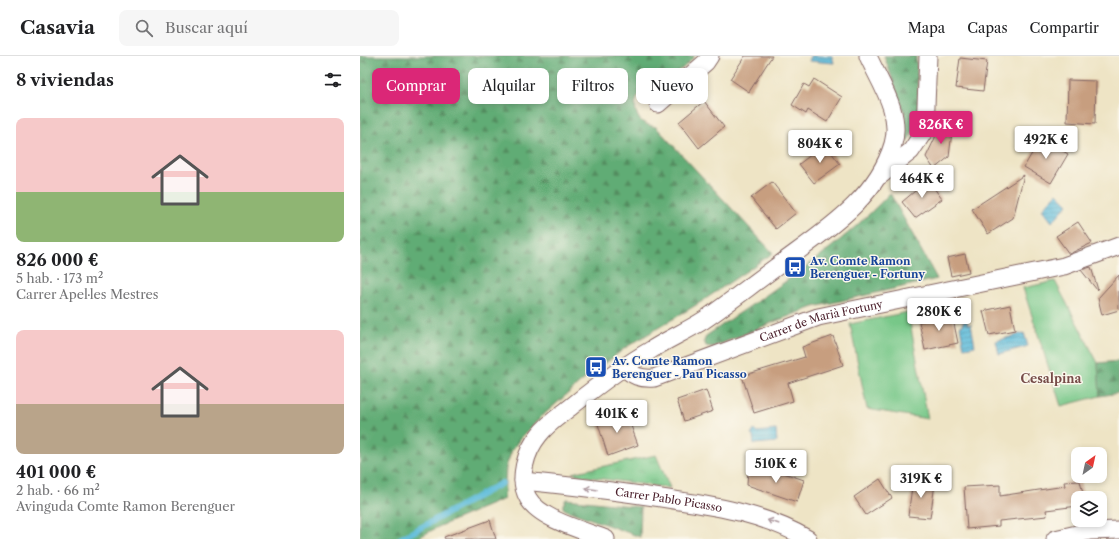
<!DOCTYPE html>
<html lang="es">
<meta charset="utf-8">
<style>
:root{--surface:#fff;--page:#f6f6f6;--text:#202124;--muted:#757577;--line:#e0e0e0;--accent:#db2777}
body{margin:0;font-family:"Libre Caslon Text",serif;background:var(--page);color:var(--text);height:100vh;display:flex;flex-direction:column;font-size:15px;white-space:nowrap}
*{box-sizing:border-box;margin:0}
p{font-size:13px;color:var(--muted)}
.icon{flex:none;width:22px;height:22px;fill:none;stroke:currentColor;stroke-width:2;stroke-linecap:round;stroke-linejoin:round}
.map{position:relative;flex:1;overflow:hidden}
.panel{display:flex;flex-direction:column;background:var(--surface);width:360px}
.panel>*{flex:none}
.guide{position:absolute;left:12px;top:12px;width:380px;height:36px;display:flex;gap:8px}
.needle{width:26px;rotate:33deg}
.controls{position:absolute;left:711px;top:391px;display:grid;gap:8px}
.controls a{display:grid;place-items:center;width:36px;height:36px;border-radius:8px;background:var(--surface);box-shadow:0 2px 6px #0003;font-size:20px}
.price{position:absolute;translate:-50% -34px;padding:0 9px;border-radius:4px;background:#fff;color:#222;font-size:13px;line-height:26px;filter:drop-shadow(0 1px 2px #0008)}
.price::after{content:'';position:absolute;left:50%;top:24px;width:12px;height:9px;margin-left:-6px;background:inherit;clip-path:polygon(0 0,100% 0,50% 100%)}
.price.current{background:var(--accent);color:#fff}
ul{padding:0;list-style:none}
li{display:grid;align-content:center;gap:8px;height:212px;padding:0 16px}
li span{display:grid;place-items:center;height:124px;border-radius:8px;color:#555}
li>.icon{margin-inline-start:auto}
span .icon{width:72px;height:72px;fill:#fffc;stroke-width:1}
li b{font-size:17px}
h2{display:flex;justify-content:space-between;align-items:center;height:48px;padding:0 16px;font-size:17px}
.chip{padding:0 14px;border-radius:8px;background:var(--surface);box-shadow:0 2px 6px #0003;font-size:14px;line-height:36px}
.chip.current{background:var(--accent);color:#fff}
header{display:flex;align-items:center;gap:24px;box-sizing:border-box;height:56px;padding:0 20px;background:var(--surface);border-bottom:1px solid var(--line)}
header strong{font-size:19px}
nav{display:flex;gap:22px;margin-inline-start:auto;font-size:14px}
.search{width:280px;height:36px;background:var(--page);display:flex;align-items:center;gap:10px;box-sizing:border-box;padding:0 14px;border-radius:8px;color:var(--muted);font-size:15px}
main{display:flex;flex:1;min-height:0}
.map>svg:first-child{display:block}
</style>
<header>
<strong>Casavia</strong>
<div class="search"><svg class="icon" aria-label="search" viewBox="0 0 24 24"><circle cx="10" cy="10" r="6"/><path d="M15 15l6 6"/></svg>Buscar aquí</div>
<nav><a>Mapa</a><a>Capas</a><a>Compartir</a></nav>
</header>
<main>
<section class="panel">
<h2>8 viviendas<svg class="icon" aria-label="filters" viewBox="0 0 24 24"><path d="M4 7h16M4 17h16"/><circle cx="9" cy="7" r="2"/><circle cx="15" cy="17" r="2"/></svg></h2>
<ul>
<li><span style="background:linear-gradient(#f6c9c9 60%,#8fb573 0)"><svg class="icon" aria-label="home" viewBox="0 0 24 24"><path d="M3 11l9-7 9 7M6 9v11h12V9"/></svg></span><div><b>826 000 €</b><p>5 hab. · 173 m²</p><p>Carrer Apel·les Mestres</p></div></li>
<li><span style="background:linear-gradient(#f6c9c9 60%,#b9a48a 0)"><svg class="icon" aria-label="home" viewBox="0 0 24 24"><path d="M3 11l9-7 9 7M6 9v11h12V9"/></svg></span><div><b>401 000 €</b><p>2 hab. · 66 m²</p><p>Avinguda Comte Ramon Berenguer</p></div></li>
</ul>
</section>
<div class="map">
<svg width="759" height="483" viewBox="0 0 759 483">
<defs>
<pattern id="forest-firs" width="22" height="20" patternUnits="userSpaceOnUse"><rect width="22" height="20" fill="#61ac74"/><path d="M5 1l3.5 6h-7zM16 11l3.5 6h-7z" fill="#528b5f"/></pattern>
<pattern id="park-tufts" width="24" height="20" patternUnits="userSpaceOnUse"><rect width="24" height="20" fill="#77c788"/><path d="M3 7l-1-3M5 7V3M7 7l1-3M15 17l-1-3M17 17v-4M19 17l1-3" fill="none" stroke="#68aa76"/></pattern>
<pattern id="water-rules" width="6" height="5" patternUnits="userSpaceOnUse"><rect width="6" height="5" fill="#5cbbda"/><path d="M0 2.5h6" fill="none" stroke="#4e97b1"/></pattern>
</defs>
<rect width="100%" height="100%" fill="#fbf7ec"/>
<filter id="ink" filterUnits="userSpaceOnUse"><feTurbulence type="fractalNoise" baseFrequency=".025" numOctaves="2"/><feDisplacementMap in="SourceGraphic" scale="8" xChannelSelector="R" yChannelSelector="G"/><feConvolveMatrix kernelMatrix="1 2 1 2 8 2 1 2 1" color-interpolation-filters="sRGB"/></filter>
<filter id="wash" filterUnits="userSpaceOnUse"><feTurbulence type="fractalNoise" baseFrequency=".012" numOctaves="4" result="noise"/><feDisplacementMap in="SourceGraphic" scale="16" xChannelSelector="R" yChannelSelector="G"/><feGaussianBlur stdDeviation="0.9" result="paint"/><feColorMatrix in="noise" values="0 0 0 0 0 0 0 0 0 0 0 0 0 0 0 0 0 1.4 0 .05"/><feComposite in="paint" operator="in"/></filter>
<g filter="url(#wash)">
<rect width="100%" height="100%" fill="#eee4c5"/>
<path fill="#77c788" stroke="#60735a" d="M695 225 738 307 740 340 701 350 663 232Z
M548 256 568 363 507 353 490 268Z"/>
<path fill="url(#forest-firs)" stroke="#566650" d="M0 0H335C330 5 325 11 319 15 305 25 270 31 276 55 279 67 285 68 296 71L413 197 341 246 265 292 221 326 181 361 160 383 152 394 146 411 144 443 78 471 56 483H0Z
M524 0H556C557 29 564 61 547 86L544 56Z
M530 137 577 223 454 251 416 265 353 291 346 290 344 285 346 280C410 236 477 194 530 137Z
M759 305V337L740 340 738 307Z
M206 443 281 451 280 481 206 454 203 452V448Z"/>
<path fill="url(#park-tufts)" stroke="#60735a" d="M296 399 310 432 222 420 212 417Z"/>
<path fill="url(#water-rules)" stroke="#536d82" d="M450 0H472L474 7 449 5Z
M697 137 708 148 692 166 682 153Z
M603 265H607L608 269 611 268 615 290 604 292 600 270 603 269Z
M664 277 668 290 639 298 636 285Z
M394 374 396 376 416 374 417 386 394 388 393 380 391 379Z"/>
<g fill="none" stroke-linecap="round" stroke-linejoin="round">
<path stroke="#5cbbda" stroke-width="6" d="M40 483 142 427"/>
</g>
<g id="blocks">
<path fill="#c79e7f" d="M385 0H412L389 36 370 23Z
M600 2 627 5 623 35 596 32Z
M454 23 482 41 467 66 448 54 446 58 432 49 444 28 449 31Z
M708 24 736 25 735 68 707 66Z
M344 45 364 71 339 92 319 66Z
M577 66 593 67 589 101 574 113 566 101 575 82Z
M681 82 708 98 691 127 664 111Z
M465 88 480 108 454 127 439 108Z
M664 119 653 162 628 178 612 153Z
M568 124 582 143 555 162 542 146Z
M412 126 436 157 416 173 391 142Z
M718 166 732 187 709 198 696 180Z
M605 198 609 216 591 220 587 202Z
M731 211 738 234H737L721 214Z
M759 219V254L742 259 738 242Z
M650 249 655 274 629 279 623 255Z
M592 258 598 287 565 294 559 266Z
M473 280 483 309 428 327 433 345 394 357 382 320 445 301 442 291Z
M346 334 353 355 324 365 317 344Z
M266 356 278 389 248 400 237 365Z
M392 411 416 419 418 415 444 424 437 446 387 429 388 413 392 414Z
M520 423 532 442 506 459 494 441Z
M553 424 575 428 570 462 548 460Z
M720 425 724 442H718V450L686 454 687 460 639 465V470L607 473 604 431 640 429V440L705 430 704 426Z
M130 464 136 483H85L84 481Z"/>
</g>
</g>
<g filter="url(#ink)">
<use href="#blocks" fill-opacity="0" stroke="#836461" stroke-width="1"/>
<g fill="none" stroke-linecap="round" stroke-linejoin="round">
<g stroke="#836461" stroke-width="19">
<g id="minor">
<path d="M298 48 346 6 350 0"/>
<path d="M521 119 551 95 565 74 568 0"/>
<path id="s1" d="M263 311C273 320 280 323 294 322L458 261 704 210 759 190"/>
<path id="s2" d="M163 425C213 430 264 436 314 444 361 451 407 459 448 483"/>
<path d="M246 483C225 475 179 463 168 442 157 423 166 395 179 379 188 367 201 359 212 350 237 330 263 310 291 294 308 283 327 275 344 264 370 246 394 227 419 209 463 176 517 143 533 88 542 57 520 27 508 0"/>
<path d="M695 483 730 475 759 474"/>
</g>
</g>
<use href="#minor" stroke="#fff" stroke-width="17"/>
</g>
<defs><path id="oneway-shaft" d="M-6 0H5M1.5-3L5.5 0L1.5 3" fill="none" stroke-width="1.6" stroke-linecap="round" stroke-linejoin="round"/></defs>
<g stroke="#ae9aa0">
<use href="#oneway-shaft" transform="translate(231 433) rotate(-173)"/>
<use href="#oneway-shaft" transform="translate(413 466) rotate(-162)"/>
</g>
</g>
<defs>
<g id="bus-square" transform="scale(1.15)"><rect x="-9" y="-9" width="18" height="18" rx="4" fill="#1a4fb4" stroke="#fbf7ec"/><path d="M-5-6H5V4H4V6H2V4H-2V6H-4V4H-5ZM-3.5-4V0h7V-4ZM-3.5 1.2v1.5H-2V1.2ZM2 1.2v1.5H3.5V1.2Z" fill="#fff"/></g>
</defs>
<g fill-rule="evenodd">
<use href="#bus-square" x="435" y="211"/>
<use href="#bus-square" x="236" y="311"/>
</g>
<g text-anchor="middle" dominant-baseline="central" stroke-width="3" stroke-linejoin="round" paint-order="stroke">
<g font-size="11" font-weight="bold" fill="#164399" stroke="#fbf7ec" text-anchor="start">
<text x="450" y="205">Av. Comte Ramon<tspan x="450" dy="13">Berenguer - Fortuny</tspan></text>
<text x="252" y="305">Av. Comte Ramon<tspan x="252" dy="13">Berenguer - Pau Picasso</tspan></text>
</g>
<g font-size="11" fill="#4a1f2b" stroke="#fbf7ec">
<text stroke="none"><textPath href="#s1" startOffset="211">Carrer de Marià Fortuny</textPath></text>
<text stroke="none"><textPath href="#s2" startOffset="147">Carrer Pablo Picasso</textPath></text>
</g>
<g font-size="12" font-weight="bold" fill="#764b48" stroke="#fbf7ec">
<text x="691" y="322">Cesalpina</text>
</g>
</g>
</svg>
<div class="controls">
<a><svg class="needle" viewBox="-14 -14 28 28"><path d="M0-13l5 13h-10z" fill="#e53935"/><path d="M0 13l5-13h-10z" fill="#757577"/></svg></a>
<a><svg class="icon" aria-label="layers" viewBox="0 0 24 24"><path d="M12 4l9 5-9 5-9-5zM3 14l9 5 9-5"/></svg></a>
</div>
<b class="price current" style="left:581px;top:89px">826K €</b>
<b class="price" style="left:686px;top:104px">492K €</b>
<b class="price" style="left:460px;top:108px">804K €</b>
<b class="price" style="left:562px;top:143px">464K €</b>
<b class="price" style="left:579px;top:276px">280K €</b>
<b class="price" style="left:257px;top:378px">401K €</b>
<b class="price" style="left:416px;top:428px">510K €</b>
<b class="price" style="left:561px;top:443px">319K €</b>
<div class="guide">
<a class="chip current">Comprar</a>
<a class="chip">Alquilar</a>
<a class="chip">Filtros</a>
<a class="chip">Nuevo</a>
</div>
</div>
</main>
